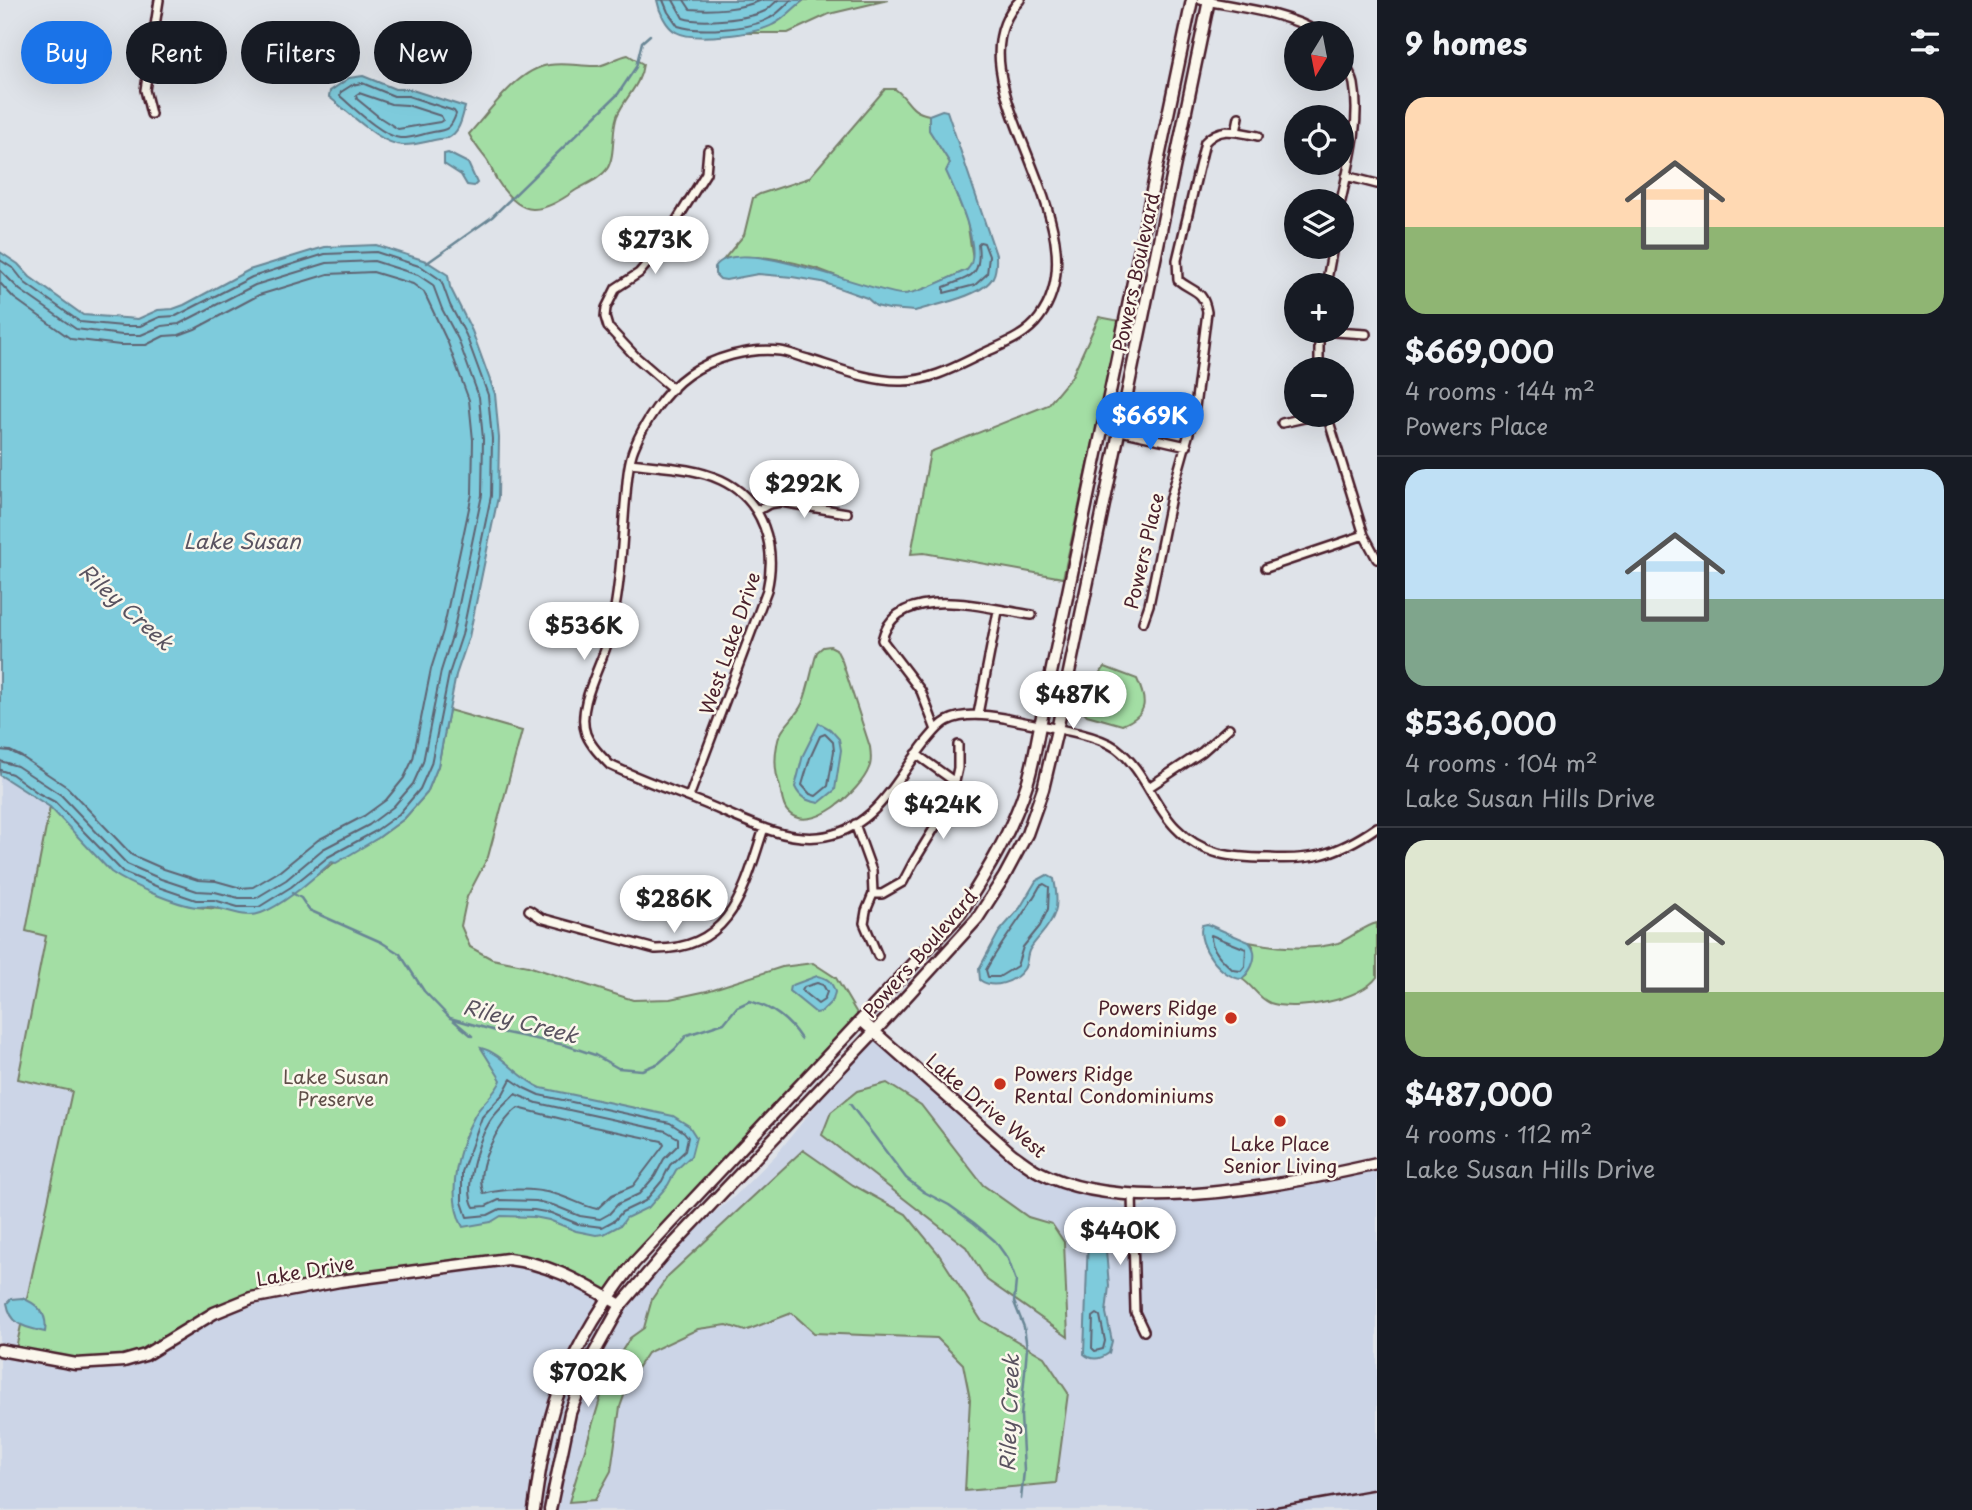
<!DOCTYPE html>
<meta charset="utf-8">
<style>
:root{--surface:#171b24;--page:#242831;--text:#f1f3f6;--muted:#9ea1a6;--line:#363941;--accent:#1a73e8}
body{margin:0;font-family:"Playpen Sans",sans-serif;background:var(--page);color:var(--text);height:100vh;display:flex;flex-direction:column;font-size:26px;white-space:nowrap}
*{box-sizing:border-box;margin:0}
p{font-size:23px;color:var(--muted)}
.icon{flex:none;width:38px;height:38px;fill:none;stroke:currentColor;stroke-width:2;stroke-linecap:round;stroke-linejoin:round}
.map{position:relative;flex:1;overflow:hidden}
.details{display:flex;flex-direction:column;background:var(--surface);width:595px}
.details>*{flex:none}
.top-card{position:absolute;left:21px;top:21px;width:665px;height:63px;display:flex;gap:14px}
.needle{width:46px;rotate:190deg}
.controls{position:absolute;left:1284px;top:21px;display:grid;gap:14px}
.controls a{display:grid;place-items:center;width:70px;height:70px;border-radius:50%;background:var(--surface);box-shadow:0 7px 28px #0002;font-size:35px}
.price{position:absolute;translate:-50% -60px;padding:0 16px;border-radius:24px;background:#fff;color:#222;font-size:23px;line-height:46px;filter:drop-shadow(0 2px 4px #0008)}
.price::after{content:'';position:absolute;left:50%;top:42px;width:21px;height:16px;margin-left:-10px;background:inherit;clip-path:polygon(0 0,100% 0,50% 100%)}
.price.on{background:var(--accent);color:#fff}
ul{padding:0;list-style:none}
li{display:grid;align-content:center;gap:14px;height:371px;padding:0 28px}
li+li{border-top:2px solid var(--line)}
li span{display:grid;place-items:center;height:217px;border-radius:21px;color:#555}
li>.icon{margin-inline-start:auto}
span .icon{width:126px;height:126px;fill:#fffc;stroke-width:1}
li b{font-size:30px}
h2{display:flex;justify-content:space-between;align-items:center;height:84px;padding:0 28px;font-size:30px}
.pill{padding:0 24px;border-radius:32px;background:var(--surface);box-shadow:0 7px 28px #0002;font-size:24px;line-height:63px}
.pill.on{background:var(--accent);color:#fff}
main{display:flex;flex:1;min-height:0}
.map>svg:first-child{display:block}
</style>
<main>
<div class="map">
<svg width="1377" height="1510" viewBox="0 0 1377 1510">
<rect width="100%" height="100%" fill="#dfe3e9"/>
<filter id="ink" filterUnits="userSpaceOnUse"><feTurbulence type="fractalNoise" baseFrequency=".0143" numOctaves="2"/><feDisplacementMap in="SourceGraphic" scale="14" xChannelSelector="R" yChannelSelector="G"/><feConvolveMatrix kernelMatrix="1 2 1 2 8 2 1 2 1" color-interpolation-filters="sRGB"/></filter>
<g filter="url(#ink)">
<path fill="#ccd5e7" d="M0 775 50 807 26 931 46 935 18 1079 72 1091 250 1298 495 1260 562 1273 621 1305 669 1248 734 1197 776 1155 875 1031 993 1138 1055 1177 1096 1190 1132 1210 1174 1194 1335 1173 1377 1164V1510H0Z"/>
<path fill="#a3dea4" stroke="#767e68" stroke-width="2" d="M804 0H888L829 14 788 33H746L774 24Z
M628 55 643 64C641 85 625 97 617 116 611 132 616 155 607 169 600 179 586 184 576 190 541 214 522 220 497 180 493 174 491 166 487 160 480 151 474 144 469 134 490 111 518 69 549 65 566 62 582 67 598 66 609 64 617 57 628 55Z
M885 89H895C910 100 908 111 929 115V130L950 163 947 171 967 221 973 259 972 265 967 270C948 278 926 291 907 294 878 298 842 276 814 268 787 260 752 253 724 259L744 235 753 198 760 194 809 178Z
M1099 317 1120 321 1063 578 924 553 911 554 930 452 1048 405 1072 376Z
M830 646 836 649 842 661 870 747C871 754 872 762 869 768 861 790 811 836 788 812 782 806 782 796 780 787 775 773 774 760 777 745 779 728 795 719 802 704 808 692 812 667 817 652L823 647Z
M1105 667 1137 679C1147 701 1149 714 1122 725L1087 715 1079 707 1080 699Z
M449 710 522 731 488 857 467 897 461 926 470 947 492 959 528 966 633 1000 670 999 707 991 782 967 813 963 836 978 861 1020 607 1298 574 1279 508 1259 251 1298 145 1355 76 1364 15 1353 72 1091 18 1079 46 936 26 931 50 807 196 907 220 909 315 876 344 856 378 838 404 819 427 793 438 766Z
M1377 923V977C1361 1000 1296 1012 1270 1003 1258 998 1253 986 1242 979L1246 976 1253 946 1249 942C1277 947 1309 951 1338 943 1352 938 1363 926 1377 923Z
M887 1083 921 1105 983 1185 1028 1217 1052 1224 1064 1242 1068 1337 987 1280 966 1247 822 1135 831 1112 857 1091Z
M803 1150 853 1185 906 1214 938 1253 981 1320 1044 1357 1068 1393 1056 1483 965 1491 970 1399 963 1364 937 1338 814 1333 792 1313 745 1331 727 1325 698 1329 647 1353 630 1379 620 1407 611 1471 595 1500 569 1502 608 1373 630 1338 644 1328 652 1299 668 1276Z"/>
<path fill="#7ecbdc" stroke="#698695" stroke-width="2" d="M657 0H804C794 7 785 19 774 24 757 34 693 42 676 32 666 27 659 11 657 0Z
M363 76 395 89H409L465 107C462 118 460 132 448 138 433 139 419 145 404 145 381 146 347 110 329 97L330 91 349 78Z
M942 110 947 111 996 255C996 262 997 270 993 277 984 296 934 305 915 311L889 309 876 306 867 298 822 282 792 277 758 274 726 280 720 279 715 274V267C736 233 867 291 901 294 917 295 950 277 967 270 985 253 955 191 946 171L950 163 929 130V115Z
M448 153 468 163 477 183 474 186 467 185 461 175 444 164V154Z
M376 245 426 261 448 275 450 287 472 331 495 394 499 438 498 497 469 637 456 675 438 766 427 793 404 819 378 838 336 863 332 862C313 878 284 905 261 913 246 919 228 910 213 907 207 906 202 907 197 907 176 905 128 884 111 872L50 807 0 775V252L18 264 30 277 83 315 138 319 158 310 173 309 184 305 249 270 311 251 325 247Z
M819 723 830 729 839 739 841 750 835 790 819 803C807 801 800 798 795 787L803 755Z
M1047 875 1054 879C1056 889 1058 903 1055 912 1050 928 1038 936 1030 949 1026 955 1028 963 1024 969 1015 982 993 990 980 980L979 969 999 932 1020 908 1036 881Z
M1207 924 1249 942C1260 954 1252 970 1242 979 1221 978 1196 945 1202 925Z
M817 976C828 978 832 982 835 992L833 1000 821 1012 816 1013 789 991 790 986Z
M481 1048C502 1053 518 1078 541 1088L673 1116 689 1126 696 1137 691 1156 676 1170 668 1185 649 1207 626 1218 621 1225 604 1234 596 1235 576 1231 549 1220 534 1217 501 1216 491 1222 463 1227C445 1196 459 1144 475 1115 483 1101 496 1094 501 1080Z
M1098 1230 1103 1233 1105 1238 1109 1286 1106 1313 1112 1341 1109 1353C1101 1359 1092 1361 1084 1354L1088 1237 1089 1233Z
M22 1298C38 1304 48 1315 45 1332 25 1327 11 1326 7 1303L11 1299Z"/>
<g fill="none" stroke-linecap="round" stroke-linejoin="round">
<path stroke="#5f6472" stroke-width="2" d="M663 0 668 12 678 26C699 33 751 29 770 18 778 14 785 6 791 0
M673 0 683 18C701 24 748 19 765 11 770 8 774 3 778 0
M684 0 690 9C713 11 741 9 762 0
M362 83 394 96H408L454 111 456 114C451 129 447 130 433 132 422 134 410 139 400 138 382 136 354 108 340 96L341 92 352 85Z
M359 93 391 104 407 105 441 116 443 120 440 122 398 129 379 117 357 99 356 95Z
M980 242 984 243 989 256 987 274 975 285 944 293V287C971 276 982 277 978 244Z
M0 260 14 269 25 283 80 322 123 326H140L160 317 176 316 252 277 325 254 376 252 422 267 441 280 450 305 466 335 488 395 492 439 491 496 462 635 449 674 431 764 420 789 399 814 374 832 328 857 291 887 259 907H238L214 900H196L158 887 123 872 55 802 38 793 12 774 0 770
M0 270 20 290 76 329 122 335H141L162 326 179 324 255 285 327 263 374 261 418 275 433 285 442 309 458 339 479 397 483 439 482 495 453 633 441 671 423 762 413 784 393 807 369 825 323 849 286 880 256 898H239L215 892 197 891 161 879 127 864 61 795 17 766 0 761
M0 283 14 298 71 339 120 345H146L164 336 179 335 195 329 259 295 328 274 373 272 413 284 424 292 448 343 469 400 473 440 472 494 443 631 431 669 413 759 404 778 386 800 364 816 318 840 280 871 253 887 241 888 216 881 198 880 164 869 132 855 67 787 22 757 10 751 0 750
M825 734 833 742 834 751 828 786 816 796 810 794 802 785 810 758 820 736Z
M1044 884 1049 887 1048 909 1040 926 1023 947 1017 966 999 977H988L986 970C1002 940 1024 916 1040 886Z
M1211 935 1246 949 1245 966 1241 971 1233 970C1223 961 1210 949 1211 935Z
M817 983 823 985 827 992 824 1000 818 1004 802 991 804 987Z
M511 1079 524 1088 539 1095 670 1123 684 1132 688 1137 685 1151 670 1165 662 1181 645 1201 622 1212 615 1220 602 1227 578 1224 551 1213 534 1210 500 1209 488 1215 467 1217 462 1202V1172L482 1117 503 1094Z
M515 1094 537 1103 666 1131 678 1138V1145L664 1159 655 1176 639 1194 618 1204 609 1214 600 1219 580 1216 553 1205 536 1201 499 1200 486 1206 474 1207C463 1189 478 1141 489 1123 495 1112 507 1103 515 1094Z
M518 1108 594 1127 662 1141 664 1145 633 1186 612 1195 597 1209C582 1206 570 1198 555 1194 533 1188 506 1188 484 1194 473 1169 498 1123 518 1108Z
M1097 1314 1100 1316 1105 1341 1103 1349 1095 1351 1092 1348 1093 1317Z"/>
<path stroke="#698695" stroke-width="2.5" d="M427 263 492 217 618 94 636 67 642 42 650 35
M292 893 301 898 309 910 381 942 400 954 424 991 450 1018 496 1031 565 1045 595 1055 618 1068 642 1070 659 1063 675 1049 687 1035 724 1023 737 1007 750 1001C773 1008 788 1019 801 1039
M453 1020 472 1036
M850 1104 906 1178 924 1192 949 1205 974 1223 995 1241 1008 1259 1016 1281 1014 1302 1024 1327 1027 1348 1021 1416 1024 1471 1021 1499"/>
<g stroke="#4a1f2b" stroke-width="12">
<path id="street" d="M1020 0C943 77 1109 224 1039 318 1025 337 1003 344 982 354 957 366 931 381 902 381 871 382 837 368 808 359 799 357 789 352 780 351 750 347 712 358 688 375 665 391 644 423 634 448 627 465 627 487 625 505 622 542 621 581 613 618 611 626 610 633 608 641 601 666 576 707 586 734 591 746 601 756 610 765 639 779 668 789 698 801 735 815 778 841 818 837 874 832 895 781 925 743 932 735 938 726 947 721 964 712 987 715 1004 718 1034 725 1093 732 1116 748 1144 769 1153 805 1176 828 1202 855 1232 858 1268 858 1285 859 1303 859 1320 855 1340 850 1360 839 1377 827
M1201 0C1236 7 1289 13 1319 33
M151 114 145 90 159 0
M1236 132 1239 117
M1346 176 1377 184
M1341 201C1349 164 1361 122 1354 84 1352 75 1346 67 1342 59
M1326 285 1333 247
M1319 331 1366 334
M1319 331V369
M673 389 636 357 608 327 605 317 606 308 616 288 639 273 657 252 706 173 708 150
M1327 415 1364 535 1377 559
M1282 423 1318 415
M1103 427 1187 446
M630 463C660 467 693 467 721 480 764 500 777 547 767 590L689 797
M757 511 769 504 781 502 847 513
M1266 568 1364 535
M1143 622 1149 605 1171 497 1194 415 1207 312C1203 289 1194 293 1178 280L1177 260 1205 142C1221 125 1237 132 1258 136
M978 714 998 611
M936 730 921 691 882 640C896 580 989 609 1032 615
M916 754 955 782
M1149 787 1202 752 1229 728
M855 824 872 871 873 894 866 911 864 923 878 956
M873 894H882L903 882 913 863 943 814 952 795 958 768V745
M529 910 541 918 655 949C732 950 744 889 764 828
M1132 1194 1135 1312 1144 1331"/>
</g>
<g stroke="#4a1f2b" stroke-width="15">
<path id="secondary" d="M861 1020 1012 1154C1021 1160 1029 1167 1039 1172 1126 1218 1284 1185 1377 1164
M0 1350 76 1364 124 1361 145 1355 214 1313 251 1298 340 1281 508 1259C552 1264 583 1284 621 1305
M534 1510C538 1481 542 1453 549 1425 563 1365 597 1311 634 1263L960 914C987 872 1012 831 1027 784 1033 766 1036 745 1040 726L1192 0
M550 1510 570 1413 591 1359 621 1305 666 1252 875 1031 977 919 1004 877 1027 834 1043 789 1057 730 1209 0"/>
</g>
<use href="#street" stroke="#fbf7ec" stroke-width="7"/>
<use href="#secondary" stroke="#fbf7ec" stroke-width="10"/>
<path stroke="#4a1f2b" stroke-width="2.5" d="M1258 1510 1377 1489"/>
</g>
</g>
<g fill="#c8321e" stroke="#fbf7ec" stroke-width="2.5">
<circle cx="1231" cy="1018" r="7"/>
<circle cx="1000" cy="1084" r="7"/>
<circle cx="1280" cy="1121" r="7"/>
</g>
<g text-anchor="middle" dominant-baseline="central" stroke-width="5" stroke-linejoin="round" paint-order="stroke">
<g font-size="19" fill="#4a1f2b" stroke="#fbf7ec">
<text transform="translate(1135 272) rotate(-78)">Powers Boulevard</text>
<text transform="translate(1143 551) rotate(-77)">Powers Place</text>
<text transform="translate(729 643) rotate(-71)">West Lake Drive</text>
<text transform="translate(919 953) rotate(-49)">Powers Boulevard</text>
<text transform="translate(987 1105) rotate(40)">Lake Drive West</text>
<text transform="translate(305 1270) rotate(-10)">Lake Drive</text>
</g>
<g font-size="19" fill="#4a1f2b" stroke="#fbf7ec" text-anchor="end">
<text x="1217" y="1007">Powers Ridge<tspan x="1217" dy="22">Condominiums</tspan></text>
<text x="1014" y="1073" text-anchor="start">Powers Ridge<tspan x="1014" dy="22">Rental Condominiums</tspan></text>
<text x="1280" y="1143" text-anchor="middle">Lake Place<tspan x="1280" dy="22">Senior Living</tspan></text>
</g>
<g font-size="19" fill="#604f49" stroke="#fbf7ec">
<text x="336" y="1076">Lake Susan<tspan x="336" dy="22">Preserve</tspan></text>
</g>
<g font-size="21" font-style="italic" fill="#5a5360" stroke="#fbf7ec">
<text x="242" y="540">Lake Susan</text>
<text transform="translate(127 606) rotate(42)">Riley Creek</text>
<text transform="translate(521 1020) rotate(15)">Riley Creek</text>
<text transform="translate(1008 1413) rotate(-88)">Riley Creek</text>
</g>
</g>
</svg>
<div class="controls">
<a><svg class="needle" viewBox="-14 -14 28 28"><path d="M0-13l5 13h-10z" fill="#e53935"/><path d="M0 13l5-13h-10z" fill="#9ea1a6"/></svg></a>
<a><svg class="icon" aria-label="locate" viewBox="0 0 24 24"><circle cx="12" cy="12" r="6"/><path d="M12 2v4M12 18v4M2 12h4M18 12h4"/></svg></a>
<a><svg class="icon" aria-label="layers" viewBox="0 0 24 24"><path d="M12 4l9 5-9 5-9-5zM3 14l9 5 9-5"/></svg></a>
<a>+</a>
<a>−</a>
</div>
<b class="price" style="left:655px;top:276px">$273K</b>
<b class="price on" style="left:1150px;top:452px">$669K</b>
<b class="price" style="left:804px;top:520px">$292K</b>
<b class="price" style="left:584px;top:662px">$536K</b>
<b class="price" style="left:1073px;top:731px">$487K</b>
<b class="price" style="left:943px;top:841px">$424K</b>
<b class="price" style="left:674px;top:935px">$286K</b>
<b class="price" style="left:1120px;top:1267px">$440K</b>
<b class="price" style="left:588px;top:1409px">$702K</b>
<div class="top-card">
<a class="pill on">Buy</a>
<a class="pill">Rent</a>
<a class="pill">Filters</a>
<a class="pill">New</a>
</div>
</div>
<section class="details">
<h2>9 homes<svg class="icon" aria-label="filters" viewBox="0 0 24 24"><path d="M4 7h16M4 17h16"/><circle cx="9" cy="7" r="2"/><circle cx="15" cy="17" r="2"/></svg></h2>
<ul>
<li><span style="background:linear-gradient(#ffd9b3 60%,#8fb573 0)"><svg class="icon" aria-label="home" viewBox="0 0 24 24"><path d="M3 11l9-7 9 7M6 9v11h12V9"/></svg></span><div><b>$669,000</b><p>4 rooms · 144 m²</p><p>Powers Place</p></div></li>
<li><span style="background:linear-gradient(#bfe0f5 60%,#7fa58c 0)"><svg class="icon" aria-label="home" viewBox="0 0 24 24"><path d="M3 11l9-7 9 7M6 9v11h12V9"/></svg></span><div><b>$536,000</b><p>4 rooms · 104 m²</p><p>Lake Susan Hills Drive</p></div></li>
<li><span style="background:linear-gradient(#dfe7d0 70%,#8fb573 0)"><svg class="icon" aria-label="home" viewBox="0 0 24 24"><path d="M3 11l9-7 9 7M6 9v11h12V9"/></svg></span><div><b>$487,000</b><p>4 rooms · 112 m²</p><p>Lake Susan Hills Drive</p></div></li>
</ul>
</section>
</main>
